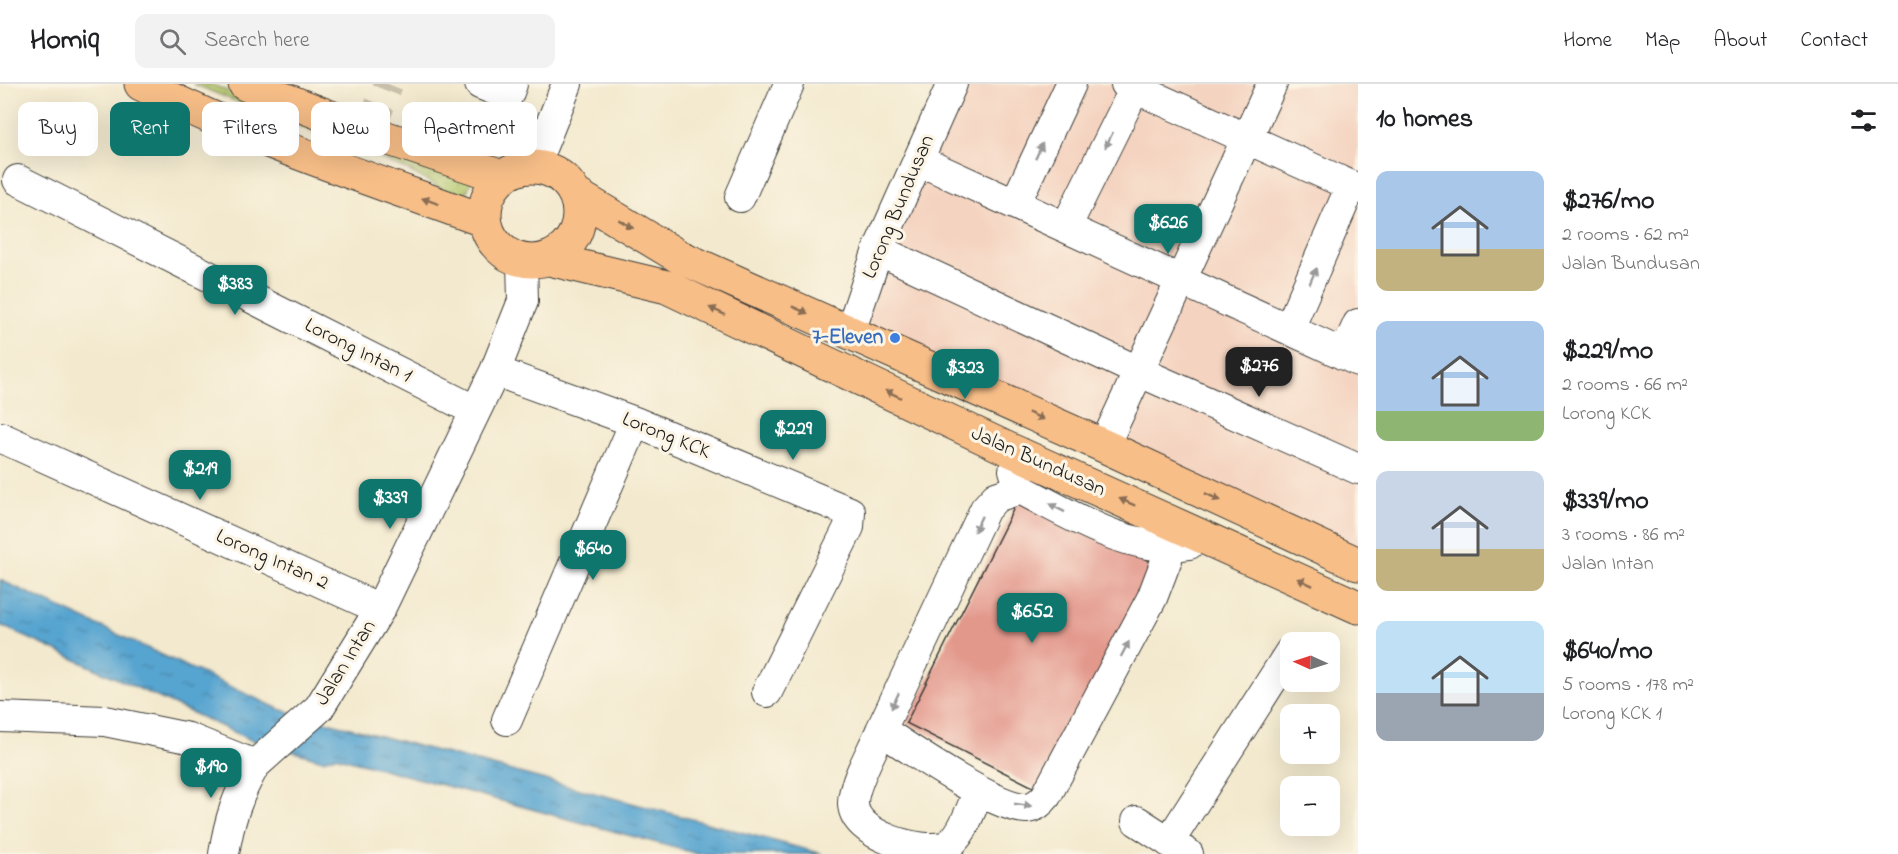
<!DOCTYPE html>
<meta charset="utf-8">
<style>
:root{--surface:#fff;--page:#f2f2f2;--text:#202124;--muted:#757577;--line:#e0e0e0;--accent:#0f766e}
body{margin:0;font-family:"Indie Flower",sans-serif;background:var(--page);color:var(--text);height:100vh;display:flex;flex-direction:column;font-size:22px;white-space:nowrap}
*{box-sizing:border-box;margin:0}
p{font-size:20px;color:var(--muted)}
.icon{flex:none;width:33px;height:33px;fill:none;stroke:currentColor;stroke-width:2;stroke-linecap:round;stroke-linejoin:round}
.map{position:relative;flex:1;overflow:hidden}
.details{display:flex;flex-direction:column;background:var(--surface);width:540px}
.details>*{flex:none}
.hud{position:absolute;left:18px;top:18px;width:570px;height:54px;display:flex;gap:12px}
.needle{width:39px;rotate:273deg}
.controls{position:absolute;left:1280px;top:548px;display:grid;gap:12px}
.controls a{display:grid;place-items:center;width:60px;height:60px;border-radius:12px;background:var(--surface);box-shadow:0 6px 24px #0002;font-size:30px}
.price{position:absolute;translate:-50% -51px;padding:0 14px;border-radius:12px;background:var(--accent);color:#fff;font-size:20px;line-height:39px;filter:drop-shadow(0 2px 3px #0008)}
.price::after{content:'';position:absolute;left:50%;top:36px;width:18px;height:14px;margin-left:-9px;background:inherit;clip-path:polygon(0 0,100% 0,50% 100%)}
.price.on{background:#222;color:#fff}
ul{padding:0;list-style:none}
li{display:flex;align-items:center;gap:18px;height:150px;padding:0 18px}
li span{display:grid;place-items:center;flex:none;width:168px;height:120px;border-radius:12px;color:#555}
li>.icon{margin-inline-start:auto}
span .icon{width:72px;height:72px;fill:#fffc;stroke-width:1}
li b{font-size:26px}
h2{display:flex;justify-content:space-between;align-items:center;height:72px;padding:0 18px;font-size:26px}
.tag{padding:0 21px;border-radius:12px;background:var(--surface);box-shadow:0 6px 24px #0002;font-size:21px;line-height:54px}
.tag.on{background:var(--accent);color:#fff}
header{display:flex;align-items:center;gap:36px;box-sizing:border-box;height:84px;padding:0 30px;background:var(--surface);border-bottom:2px solid var(--line)}
header strong{font-size:28px}
nav{display:flex;gap:33px;margin-inline-start:auto;font-size:21px}
.search{width:420px;height:54px;background:var(--page);display:flex;align-items:center;gap:15px;box-sizing:border-box;padding:0 21px;border-radius:12px;color:var(--muted);font-size:22px}
main{display:flex;flex:1;min-height:0}
.map>svg:first-child{display:block}
</style>
<header>
<strong>Homiq</strong>
<div class="search"><svg class="icon" aria-label="search" viewBox="0 0 24 24"><circle cx="10" cy="10" r="6"/><path d="M15 15l6 6"/></svg>Search here</div>
<nav><a>Home</a><a>Map</a><a>About</a><a>Contact</a></nav>
</header>
<main>
<div class="map">
<svg width="1358" height="770" viewBox="0 0 1358 770">
<defs>
<pattern id="grass-dots" width="8" height="8" patternUnits="userSpaceOnUse" patternTransform="scale(1.5)"><rect width="8" height="8" fill="#b1c568"/><path d="M2 2h.1M6 6h.1" fill="none" stroke="#98a95a" stroke-width="1.8" stroke-linecap="round"/></pattern>
<pattern id="water-ripples" width="26" height="14" patternUnits="userSpaceOnUse" patternTransform="scale(1.5)"><rect width="26" height="14" fill="#56a4d0"/><path d="M2 4q2-2 4 0t4 0M15 11q2-2 4 0t4 0" fill="none" stroke="#4685a8"/></pattern>
</defs>
<rect width="100%" height="100%" fill="#fcf5e5"/>
<filter id="ink" filterUnits="userSpaceOnUse"><feTurbulence type="fractalNoise" baseFrequency=".0167" numOctaves="2"/><feDisplacementMap in="SourceGraphic" scale="12" xChannelSelector="R" yChannelSelector="G"/><feConvolveMatrix kernelMatrix="1 2 1 2 8 2 1 2 1" color-interpolation-filters="sRGB"/></filter>
<filter id="wash" filterUnits="userSpaceOnUse"><feTurbulence type="fractalNoise" baseFrequency=".008" numOctaves="4" result="noise"/><feDisplacementMap in="SourceGraphic" scale="24" xChannelSelector="R" yChannelSelector="G"/><feGaussianBlur stdDeviation="1.35" result="paint"/><feColorMatrix in="noise" values="0 0 0 0 0 0 0 0 0 0 0 0 0 0 0 0 0 1.4 0 .05"/><feComposite in="paint" operator="in"/></filter>
<g filter="url(#wash)">
<rect width="100%" height="100%" fill="#f3e9ce"/>
<path fill="#f4d3c0" d="M952 0H1358V478L850 248Z"/>
<path fill="url(#grass-dots)" stroke="#667042" stroke-width="1.5" d="M193 0H210L310 39 475 89 463 117 408 86Z"/>
<path fill="url(#water-ripples)" stroke="#396076" stroke-width="1.5" d="M0 496 279 625 823 770H698L335 672 323 676 251 656 0 541Z"/>
<g id="blocks">
<path fill="#e3988c" d="M1020 412 1158 481 1045 709 906 639Z"/>
</g>
</g>
<g filter="url(#ink)">
<use href="#blocks" fill-opacity="0" stroke="#3c3b37" stroke-width="1.5"/>
<g fill="none" stroke-linecap="round" stroke-linejoin="round">
<path stroke="#c8c0aa" stroke-width="30" stroke-dasharray="30 15" stroke-linecap="butt" d="M369 48 388 0"/>
<g stroke="#3c3b37" stroke-width="32">
<path id="minor" d="M480 0 508 11 512 0
M1126 0 1358 105
M918 76 1358 277
M534 82 567 0
M18 96 474 326
M740 113 789 0
M1015 120 1071 0
M1066 143 1135 4
M878 166 1140 288 1358 385
M1289 245 1351 102
M850 248 878 166 952 0
M1344 271 1358 240
M495 287 635 338 850 428 849 443 767 608
M0 353 380 525
M1104 362 1272 0
M1014 386 1020 405C1069 430 1132 471 1189 460
M1020 405 996 413 985 425 881 646C910 665 996 725 1027 724 1036 723 1041 718 1046 712L1152 514 1171 464
M0 633 105 637 188 654 255 681 319 624 380 525 495 287 523 217 522 177
M507 636 635 338
M881 646C873 666 853 699 853 719 853 752 921 770 946 762 963 754 971 723 979 707
M1137 737 1188 770
M1169 758 1290 568
M224 770C229 736 238 710 255 681"/>
</g>
<g stroke="#3c3b37" stroke-width="35">
<path id="major" d="M141 0C250 56 371 95 485 137
M245 0 369 48 502 93
M485 130a47 47 0 1 1 94 0a47 47 0 1 1-94 0Z
M575 110 678 172 1104 362 1358 480
M549 175 667 203 1006 364 1358 523"/>
</g>
<use href="#minor" stroke="#fff" stroke-width="30"/>
<use href="#major" stroke="#f7be88" stroke-width="33"/>
</g>
<defs><path id="oneway-solid" d="M-6-.8H1V-3.2L6.5 0L1 3.2V.8H-6Z" transform="scale(1.5)"/></defs>
<g fill="#999">
<use href="#oneway-solid" transform="translate(1109 56) rotate(116)"/>
<use href="#oneway-solid" transform="translate(1039 67) rotate(-65)"/>
<use href="#oneway-solid" transform="translate(1313 192) rotate(-67)"/>
<use href="#oneway-solid" transform="translate(1057 424) rotate(-153)"/>
<use href="#oneway-solid" transform="translate(978 440) rotate(115)"/>
<use href="#oneway-solid" transform="translate(1125 565) rotate(-62)"/>
<use href="#oneway-solid" transform="translate(895 617) rotate(115)"/>
<use href="#oneway-solid" transform="translate(1023 721) rotate(8)"/>
</g>
<g fill="#8a6d52">
<use href="#oneway-solid" transform="translate(430 117) rotate(-160)"/>
<use href="#oneway-solid" transform="translate(626 140) rotate(31)"/>
<use href="#oneway-solid" transform="translate(800 226) rotate(24)"/>
<use href="#oneway-solid" transform="translate(717 227) rotate(-155)"/>
<use href="#oneway-solid" transform="translate(893 310) rotate(-155)"/>
<use href="#oneway-solid" transform="translate(1036 332) rotate(24)"/>
<use href="#oneway-solid" transform="translate(1213 413) rotate(25)"/>
<use href="#oneway-solid" transform="translate(1127 418) rotate(-156)"/>
<use href="#oneway-solid" transform="translate(1305 498) rotate(-155)"/>
</g>
</g>
<circle fill="#3f7fe0" stroke="#fcf5e5" stroke-width="2" cx="895" cy="254" r="6"/>
<g text-anchor="middle" dominant-baseline="central" stroke-width="6" stroke-linejoin="round" paint-order="stroke">
<g font-size="21" fill="#1c1c1c" stroke="#fcf5e5">
<text transform="translate(899 123) rotate(-67)">Lorong Bundusan</text>
<text transform="translate(358 267) rotate(27)">Lorong Intan 1</text>
<text transform="translate(666 352) rotate(22)">Lorong KCK</text>
<text transform="translate(1038 378) rotate(24)">Jalan Bundusan</text>
<text transform="translate(272 476) rotate(24)">Lorong Intan 2</text>
<text transform="translate(346 579) rotate(-58)">Jalan Intan</text>
</g>
<g font-size="21" font-weight="bold" fill="#366cbe" stroke="#fcf5e5" text-anchor="end">
<text x="883" y="254">7-Eleven</text>
</g>
</g>
</svg>
<div class="controls">
<a><svg class="needle" viewBox="-14 -14 28 28"><path d="M0-13l5 13h-10z" fill="#e53935"/><path d="M0 13l5-13h-10z" fill="#757577"/></svg></a>
<a>+</a>
<a>−</a>
</div>
<b class="price" style="left:1168px;top:171px">$626</b>
<b class="price" style="left:235px;top:232px">$383</b>
<b class="price on" style="left:1259px;top:314px">$276</b>
<b class="price" style="left:965px;top:316px">$323</b>
<b class="price" style="left:793px;top:377px">$229</b>
<b class="price" style="left:200px;top:417px">$219</b>
<b class="price" style="left:390px;top:446px">$339</b>
<b class="price" style="left:593px;top:497px">$640</b>
<b class="price" style="left:1032px;top:560px">$652</b>
<b class="price" style="left:211px;top:715px">$190</b>
<div class="hud">
<a class="tag">Buy</a>
<a class="tag on">Rent</a>
<a class="tag">Filters</a>
<a class="tag">New</a>
<a class="tag">Apartment</a>
</div>
</div>
<section class="details">
<h2>10 homes<svg class="icon" aria-label="filters" viewBox="0 0 24 24"><path d="M4 7h16M4 17h16"/><circle cx="9" cy="7" r="2"/><circle cx="15" cy="17" r="2"/></svg></h2>
<ul>
<li><span style="background:linear-gradient(#a9c7e8 65%,#c2b280 0)"><svg class="icon" aria-label="home" viewBox="0 0 24 24"><path d="M3 11l9-7 9 7M6 9v11h12V9"/></svg></span><div><b>$276/mo</b><p>2 rooms · 62 m²</p><p>Jalan Bundusan</p></div></li>
<li><span style="background:linear-gradient(#a9c7e8 75%,#8fb573 0)"><svg class="icon" aria-label="home" viewBox="0 0 24 24"><path d="M3 11l9-7 9 7M6 9v11h12V9"/></svg></span><div><b>$229/mo</b><p>2 rooms · 66 m²</p><p>Lorong KCK</p></div></li>
<li><span style="background:linear-gradient(#c9d6e8 65%,#c2b280 0)"><svg class="icon" aria-label="home" viewBox="0 0 24 24"><path d="M3 11l9-7 9 7M6 9v11h12V9"/></svg></span><div><b>$339/mo</b><p>3 rooms · 86 m²</p><p>Jalan Intan</p></div></li>
<li><span style="background:linear-gradient(#bfe0f5 60%,#9aa5b1 0)"><svg class="icon" aria-label="home" viewBox="0 0 24 24"><path d="M3 11l9-7 9 7M6 9v11h12V9"/></svg></span><div><b>$640/mo</b><p>5 rooms · 178 m²</p><p>Lorong KCK 1</p></div></li>
</ul>
</section>
</main>
